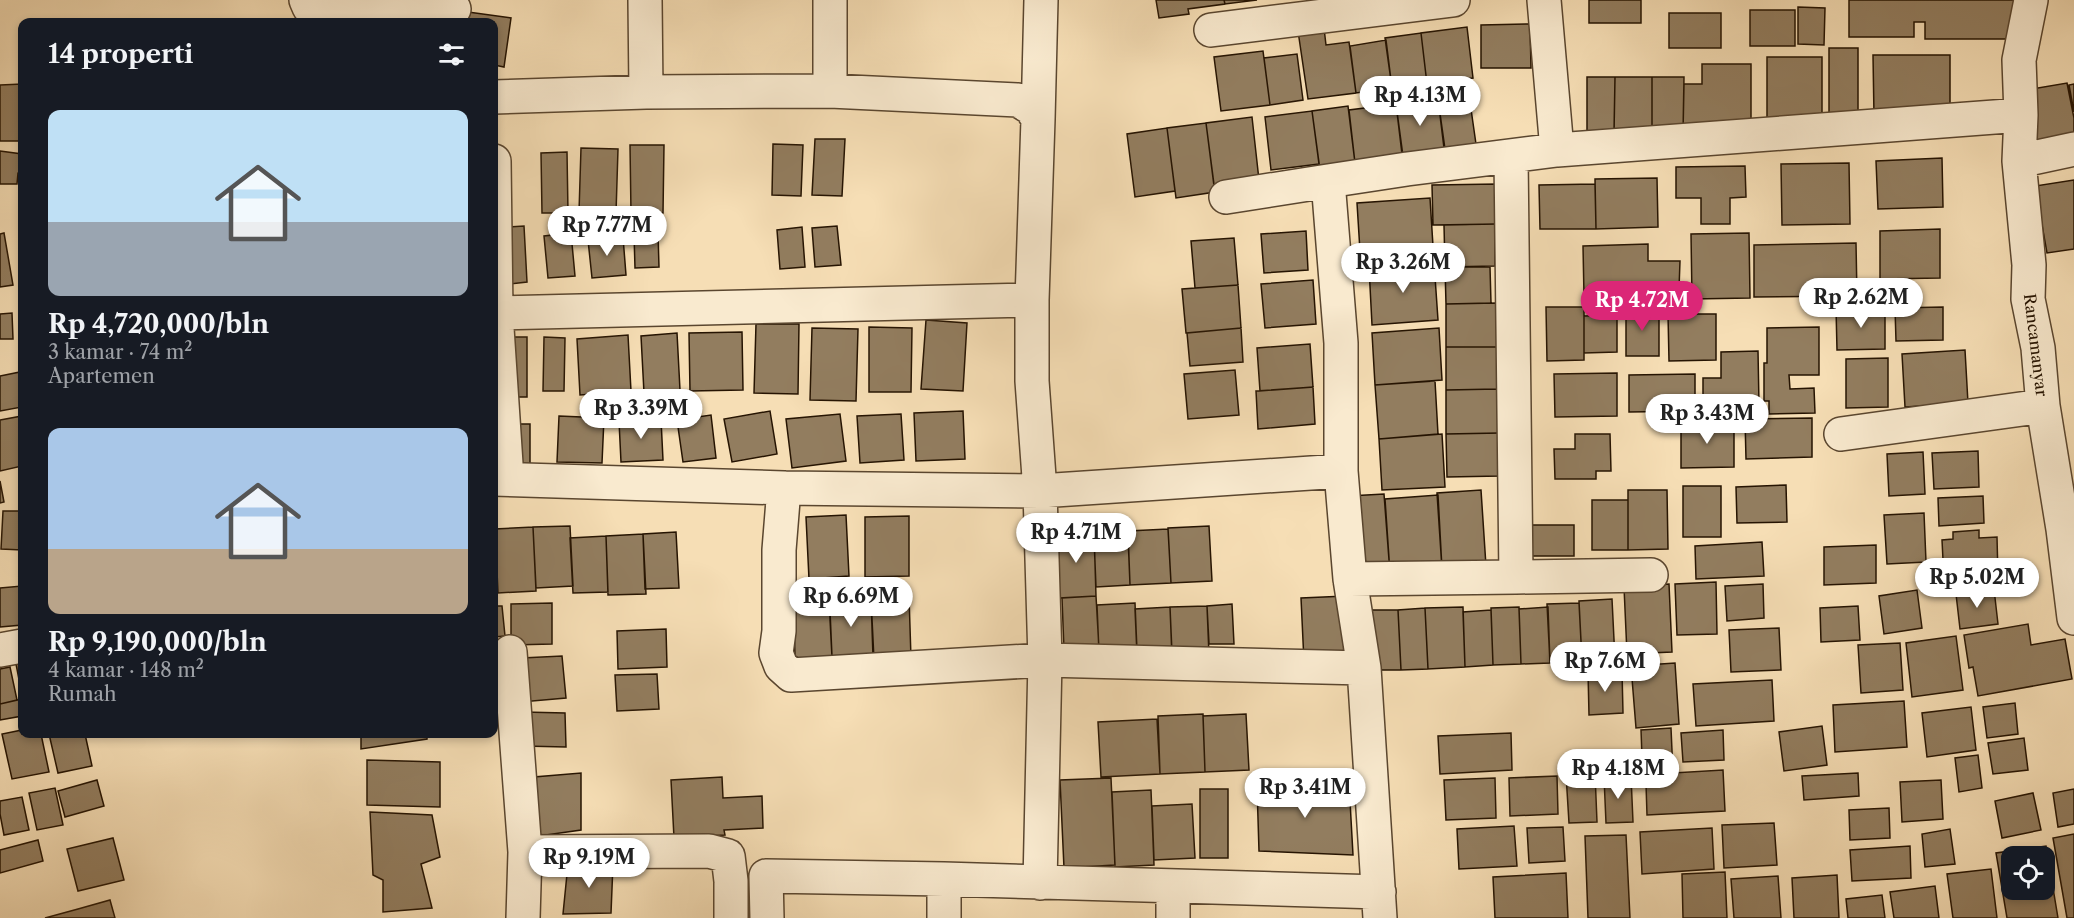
<!DOCTYPE html>
<html lang="id">
<meta charset="utf-8">
<style>
:root{--surface:#171b24;--page:#20242c;--text:#f1f3f6;--muted:#9ea1a6;--accent:#db2777}
body{margin:0;font-family:"Libre Caslon Text",serif;background:var(--page);color:var(--text);height:100vh;display:flex;flex-direction:column;font-size:22px;white-space:nowrap}
*{box-sizing:border-box;margin:0}
p{font-size:20px;color:var(--muted)}
.icon{flex:none;width:33px;height:33px;fill:none;stroke:currentColor;stroke-width:2;stroke-linecap:round;stroke-linejoin:round}
.map{position:relative;flex:1;overflow:hidden}
.details{position:absolute;left:18px;top:18px;width:480px;height:720px;display:flex;flex-direction:column;background:var(--surface);border-radius:12px;box-shadow:0 3px 9px #0003}
.details>*{flex:none}
.tools{position:absolute;left:2001px;top:846px;display:grid;gap:12px}
.tools a{display:grid;place-items:center;width:54px;height:54px;border-radius:12px;background:var(--surface);box-shadow:0 3px 9px #0003;font-size:30px}
.price{position:absolute;translate:-50% -51px;padding:0 14px;border-radius:21px;background:#fff;color:#222;font-size:20px;line-height:39px;filter:drop-shadow(0 2px 3px #0008)}
.price::after{content:'';position:absolute;left:50%;top:36px;width:18px;height:14px;margin-left:-9px;background:inherit;clip-path:polygon(0 0,100% 0,50% 100%)}
.price.active{background:var(--accent);color:#fff}
ul{padding:0;list-style:none}
li{display:grid;align-content:center;gap:12px;height:318px;padding:0 30px}
li span{display:grid;place-items:center;height:186px;border-radius:12px;color:#555}
li>.icon{margin-inline-start:auto}
span .icon{width:108px;height:108px;fill:#fffc;stroke-width:1}
li b{font-size:26px}
h2{display:flex;justify-content:space-between;align-items:center;height:72px;padding:0 30px;font-size:26px}
.map>svg:first-child{display:block}
</style>
<div class="map">
<svg width="2074" height="918" viewBox="0 0 2074 918">
<rect width="100%" height="100%" fill="#f6deb5"/>
<filter id="stains"><feTurbulence type="fractalNoise" baseFrequency=".00333" numOctaves="4"/><feColorMatrix values="0 0 0 0 .2 0 0 0 0 .09 0 0 0 0 .02 0 0 0 .5 -.17"/></filter>
<radialGradient id="worn" r=".72"><stop offset=".6" stop-color="#630" stop-opacity="0"/><stop offset="1" stop-color="#630" stop-opacity=".3"/></radialGradient>
<path fill="#927d5f" stroke="#261402" stroke-width="1.5" fill-rule="evenodd" d="M1156 0H1224L1225 4 1188 9 1189 14 1159 18Z
M1224 0H1257L1225 4Z
M1589 0H1641V23H1589Z
M1849 0H2022V39H1925V22H1914V37H1849Z
M1798 7 1825 8 1824 45 1798 44Z
M1750 10H1795V46H1750Z
M468 12 511 18 504 67 494 65V22H467Z
M1669 13H1721V48H1669Z
M1530 24 1531 68H1481V25Z
M1467 27 1473 78 1427 84 1421 33Z
M1324 28 1326 45 1349 42 1356 93 1308 99 1298 31Z
M1421 33 1427 84 1392 88 1385 38Z
M1386 40 1392 88 1356 93 1350 46Z
M1829 48H1858V115H1829Z
M1263 51 1270 105 1221 111 1214 57Z
M1297 54 1303 100 1270 105 1264 58Z
M1873 55H1950V115L1874 116Z
M1767 57H1822V119H1767Z
M1702 64H1751V123L1683 133 1684 84H1702Z
M1587 77H1615L1614 132H1587Z
M1615 77H1652V136L1614 135Z
M1652 77H1684L1683 133H1652Z
M2067 83 2074 118V138L2036 145 2026 90Z
M22 84V141H0V85Z
M2074 84V112L2069 85Z
M1469 95 1476 144 1444 148 1438 99Z
M1438 99 1445 149 1402 154 1396 104Z
M1396 104 1403 156 1355 163 1349 110Z
M1348 106 1355 163 1320 170 1312 111Z
M1312 111 1319 164 1271 170 1265 117Z
M1252 117 1259 180 1214 186 1206 123Z
M1206 123 1215 192 1176 198 1167 128Z
M1167 128 1175 191 1135 197 1127 134Z
M815 139H845L842 196 812 195Z
M773 144 803 145 801 196 772 195Z
M630 145H664L663 213H631Z
M581 148 618 149 616 213 579 212Z
M0 151 22 154V172L18 173 17 184H0Z
M567 152 568 213H542L541 153Z
M1942 158 1943 207 1878 209 1876 161Z
M1849 163 1850 224 1782 225 1781 164Z
M1745 166 1746 197 1730 198V224H1701V198H1676V167Z
M1657 178 1658 227 1596 229 1595 179Z
M2074 180V249L2047 253 2035 186Z
M1498 184 1499 224 1433 225 1432 185Z
M1595 184 1596 229H1540L1539 185Z
M1430 198 1434 262 1361 267 1357 203Z
M1495 224V266L1445 267 1444 225Z
M524 226 527 282 510 284 507 227Z
M837 226 841 265 815 267 812 228Z
M802 227 805 267 780 269 777 230Z
M1940 229V278L1880 279V231Z
M1306 231 1308 270 1264 273 1261 234Z
M4 233 13 285 0 287V234Z
M571 233 575 276 548 278 544 236Z
M658 233 659 267 635 268 634 234Z
M1749 233 1750 298 1692 299 1691 234Z
M623 237 626 275 592 278 588 240Z
M1234 238 1238 285 1195 288 1191 241Z
M1856 243 1857 296 1754 297V245Z
M1648 244V261H1680L1679 289H1649L1648 295 1584 296 1583 246Z
M1434 262 1438 320 1372 325 1369 267Z
M1445 267H1490L1491 303 1446 304Z
M1313 280 1316 324 1265 328 1261 284Z
M1238 285 1241 328 1186 333 1182 289Z
M1497 303V347H1446V304Z
M1546 307H1584V360L1547 361Z
M1943 307V340L1896 341 1895 308Z
M1626 308H1659V356H1626Z
M1836 308H1885V349L1837 350Z
M12 313 13 339H0V314Z
M1668 314H1716V360L1669 361Z
M1617 315V352L1584 353V316Z
M926 320 967 323 963 391 921 389Z
M756 324H799L798 394 754 393Z
M869 327 912 328 911 392H869Z
M1819 327V375H1789L1790 389 1814 388 1815 413 1769 414V401H1764V363H1767V328Z
M812 328 858 329 856 401 810 400Z
M1241 328 1243 362 1190 366 1187 333Z
M1439 328 1442 380 1375 385 1372 333Z
M742 332 743 390 690 391 689 333Z
M677 333 680 390 644 393 641 336Z
M628 335 631 391 580 395 577 339Z
M509 337H527V397H508Z
M544 337 565 338 564 391H543Z
M1310 344 1313 387 1260 391 1257 348Z
M1446 347H1498V389L1446 390Z
M1965 350 1968 403 1905 407 1902 354Z
M1758 351 1759 405 1747 406V411H1703V378H1721V352Z
M1888 358V407L1846 408V359Z
M1235 370 1239 415 1188 419 1184 374Z
M20 372 22 407 0 411V376Z
M1617 373V416L1555 417 1554 374Z
M1695 374V411L1629 412V375Z
M1435 381 1438 434 1379 439 1375 385Z
M1313 387 1315 424 1258 429 1256 391Z
M1498 389 1501 433 1446 434V390Z
M770 411 777 454 732 462 724 419Z
M963 411 965 459 916 461 914 413Z
M840 414 846 461 792 468 786 419Z
M901 414 904 460 860 463 857 416Z
M711 415 716 458 683 462 677 420Z
M22 416V466L0 471V420Z
M559 416 604 418 602 463 557 462Z
M1812 418V457L1746 459 1745 419Z
M661 419 663 460 621 462 619 421Z
M1681 423H1734V467L1681 468Z
M512 424H530V467L512 466Z
M1499 433 1500 476 1447 477 1446 434Z
M1442 434 1445 487 1382 490 1379 439Z
M1575 434H1610L1611 471H1596V479H1555L1554 449H1575Z
M1978 451 1979 487 1934 489 1932 453Z
M1923 452 1925 494 1889 496 1887 454Z
M0 481 4 502 0 503Z
M1786 485 1787 522 1737 523 1736 487Z
M1683 486H1721V537H1683Z
M1481 490 1486 566 1442 569 1437 493Z
M1628 490H1667L1668 549 1628 550Z
M1384 494 1390 573 1354 576 1349 496Z
M1438 495 1442 569 1390 573 1385 499Z
M1983 496 1984 523 1939 526 1938 498Z
M1592 500H1628V550H1592Z
M3 511H22V550L1 549Z
M1924 513 1926 562 1887 564 1884 515Z
M846 515 849 576 809 579 806 517Z
M909 516V576L865 577V517Z
M1532 525H1574V556H1532Z
M570 526 573 586 536 588 533 527Z
M1209 526 1212 581 1171 583 1168 528Z
M533 527 536 591 498 593 495 529Z
M494 529H495L498 593H494Z
M1168 529 1171 583 1130 585 1128 531Z
M1979 530V538L1997 537 1998 577 1944 580 1942 540 1953 539V532Z
M1094 531 1096 596 1059 598 1056 533Z
M676 532 679 588 645 589 643 534Z
M643 534 646 594 608 595 606 536Z
M606 536 608 592 573 593 570 538Z
M1128 536 1130 585 1096 587 1094 538Z
M1762 542 1764 576 1696 579 1695 546Z
M1876 545V583L1824 585V547Z
M1716 582 1717 634 1677 635 1675 584Z
M1669 584 1672 652 1627 654 1624 587Z
M1763 584 1764 618 1727 621 1725 586Z
M22 586V625L0 627V588Z
M829 587 832 657 795 658 793 589Z
M1994 589 1998 624 1960 629 1956 594Z
M1917 590 1922 628 1884 634 1879 596Z
M909 596 911 658 874 660 871 598Z
M1096 596 1099 649 1064 650 1062 598Z
M1346 596 1349 660 1304 662 1301 598Z
M871 598 873 657H832L829 600Z
M1612 599 1615 660 1582 661 1579 601Z
M552 603V644L511 645V604Z
M1135 603 1137 651 1099 653 1097 605Z
M1579 603 1582 661 1550 663 1547 604Z
M1232 604 1234 644H1209L1207 606Z
M494 606H502L505 636 494 637Z
M1207 606 1209 655 1172 657 1170 607Z
M1858 606 1860 640 1821 642 1820 608Z
M1170 607 1172 653 1137 655 1135 609Z
M1463 607 1465 667 1428 669 1425 608Z
M1519 607 1521 664 1493 665 1491 608Z
M1548 607 1550 663 1521 664 1519 609Z
M1425 608 1428 669 1401 670 1398 610Z
M1366 610H1398L1401 670H1372Z
M1491 610 1493 665 1465 667 1463 612Z
M2028 624 2031 645 2065 639 2072 679 1978 696 1973 667 1969 668 1964 635Z
M1779 628 1781 670 1731 672 1729 630Z
M666 629 667 667 618 669 617 631Z
M1956 636 1963 690 1912 697 1906 643Z
M1900 643 1903 690 1861 693 1858 645Z
M562 656 566 698 521 702 522 658Z
M22 662V695L16 664Z
M1675 663 1679 724 1636 728 1631 666Z
M10 667 17 700 0 704V669Z
M1622 671 1623 713 1589 715 1588 672Z
M657 674 659 709 617 711 615 675Z
M1772 680 1774 721 1696 726 1693 684Z
M22 699V716L0 720V704Z
M1904 701 1907 747 1835 752 1833 705Z
M2015 703 2018 734 1987 738 1983 707Z
M1971 707 1976 750 1927 757 1922 713Z
M523 712 565 713 566 747 523 746Z
M1203 714 1205 772 1160 774 1158 716Z
M1246 714 1249 770 1205 772 1203 716Z
M1157 719 1160 774 1101 777 1098 722Z
M1822 726 1827 765 1784 771 1779 732Z
M1671 728 1673 773 1723 770 1725 811 1647 815 1646 784H1643L1641 730Z
M22 730V734H41L49 772 12 779 2 734Z
M1723 730 1724 760 1683 762 1681 733Z
M1511 733 1512 770 1440 774 1438 736Z
M49 734H85L92 766 58 773Z
M361 734H427V739L361 749Z
M2024 738 2028 770 1993 774 1988 743Z
M1978 755 1982 788 1959 792 1955 758Z
M367 760 440 762V807L367 805Z
M581 773V830L539 836 534 777Z
M1595 773 1597 822 1569 823 1566 774Z
M1858 773 1859 796 1804 800 1802 776Z
M1557 776 1558 814 1510 816 1509 778Z
M1631 776 1633 822 1606 823 1604 777Z
M722 777 723 798 762 796 763 828 724 830 725 835 674 838 671 780Z
M1111 778 1115 865 1064 868 1060 780Z
M1495 778 1496 818 1446 820 1444 780Z
M97 780 104 806 65 817 58 791Z
M1941 780 1943 819 1902 822 1900 782Z
M1349 783 1353 855 1259 851 1257 786Z
M55 788 63 825 37 830 29 793Z
M1200 789H1228V858H1200Z
M2074 789V824L2058 827 2053 793Z
M1151 790 1154 865 1115 867 1112 792Z
M2033 793 2041 830 2002 838 1995 801Z
M22 797 29 830 4 835 0 814V801Z
M1192 804 1195 858 1154 860 1152 806Z
M1889 808 1890 838 1850 840 1849 810Z
M370 812 432 815 440 857 421 864 432 908 383 912V880L373 875Z
M1774 823 1777 865 1724 868 1722 825Z
M1514 826 1517 866 1459 869 1457 829Z
M1563 827 1565 861 1529 863 1527 828Z
M1712 828 1714 869 1642 874 1640 832Z
M1950 829 1955 864 1925 867 1922 834Z
M2074 834V918H2067L2053 838Z
M1626 835 1630 918H1588L1585 836Z
M113 838 124 880 78 891 67 849Z
M38 840 43 861 0 873V850Z
M1910 846 1911 878 1852 881 1850 850Z
M2046 846 2058 918H2007L1996 853ZM2012 856H2044V890H2012Z
M568 864H613L611 913 563 914Z
M1991 869 1997 918H1953L1947 874Z
M1725 872 1727 918H1683L1682 874Z
M1566 873 1568 918H1495L1493 877Z
M1837 875 1839 918H1794L1792 878Z
M1778 876 1781 918H1734L1731 879Z
M1935 886 1939 918H1894L1890 892Z
M1882 895 1885 918H1848L1846 899Z
M110 900 115 918H45L78 909Z"/>
<g fill="none" stroke-linecap="round" stroke-linejoin="round">
<g stroke="#5a462f" stroke-width="36">
<path id="minor" d="M306 0 309 7 334 12 454 9
M645 0 646 92
M1544 0 1557 150 2021 115
M2031 0 2019 60 2021 115 2019 161 2029 265 2028 299 2038 348 2043 406 2063 529 2074 618
M1211 30 1453 0
M830 91V0
M494 97 646 92 830 91 1018 100 1031 108 1038 119 1032 300
M1038 119 1041 0
M1511 157 1516 577 1651 575
M494 161 496 313 507 479
M2019 161 2074 149
M1226 197 1328 181
M496 313 1032 300V381L1040 491 1045 660 1040 883
M1841 434 2043 406
M494 479 784 488 1040 491 1341 471
M784 488 779 550V631L776 653 781 666 791 675 1045 660 1364 668
M1350 579 1516 577
M0 650 22 646
M510 652 525 852 523 918
M525 852 709 851 728 856 731 881V918
M944 879V918
M767 918 766 876 944 879 1379 892
M1173 918V886
M1380 918 1364 668 1350 579 1341 471V343L1328 181 1407 169 1557 150"/>
</g>
<use href="#minor" stroke="#f9eacf" stroke-width="33"/>
</g>
<g text-anchor="middle" dominant-baseline="central" stroke-width="6" stroke-linejoin="round" paint-order="stroke">
<g font-size="16" fill="#261402" stroke="#f9eacf">
<text transform="translate(2036 345) rotate(83)">Rancamanyar</text>
</g>
</g>
<rect width="100%" height="100%" filter="url(#stains)"/>
<rect width="100%" height="100%" fill="url(#worn)"/>
</svg>
<div class="tools">
<a><svg class="icon" aria-label="locate" viewBox="0 0 24 24"><circle cx="12" cy="12" r="6"/><path d="M12 2v4M12 18v4M2 12h4M18 12h4"/></svg></a>
</div>
<b class="price" style="left:1420px;top:127px">Rp 4.13M</b>
<b class="price" style="left:607px;top:257px">Rp 7.77M</b>
<b class="price" style="left:1403px;top:294px">Rp 3.26M</b>
<b class="price" style="left:1861px;top:329px">Rp 2.62M</b>
<b class="price active" style="left:1642px;top:332px">Rp 4.72M</b>
<b class="price" style="left:641px;top:440px">Rp 3.39M</b>
<b class="price" style="left:1707px;top:445px">Rp 3.43M</b>
<b class="price" style="left:1076px;top:564px">Rp 4.71M</b>
<b class="price" style="left:1977px;top:609px">Rp 5.02M</b>
<b class="price" style="left:851px;top:628px">Rp 6.69M</b>
<b class="price" style="left:1605px;top:693px">Rp 7.6M</b>
<b class="price" style="left:1618px;top:800px">Rp 4.18M</b>
<b class="price" style="left:1305px;top:819px">Rp 3.41M</b>
<b class="price" style="left:589px;top:889px">Rp 9.19M</b>
<section class="details">
<h2>14 properti<svg class="icon" aria-label="filters" viewBox="0 0 24 24"><path d="M4 7h16M4 17h16"/><circle cx="9" cy="7" r="2"/><circle cx="15" cy="17" r="2"/></svg></h2>
<ul>
<li><span style="background:linear-gradient(#bfe0f5 60%,#9aa5b1 0)"><svg class="icon" aria-label="home" viewBox="0 0 24 24"><path d="M3 11l9-7 9 7M6 9v11h12V9"/></svg></span><div><b>Rp 4,720,000/bln</b><p>3 kamar · 74 m²</p><p>Apartemen</p></div></li>
<li><span style="background:linear-gradient(#a9c7e8 65%,#b9a48a 0)"><svg class="icon" aria-label="home" viewBox="0 0 24 24"><path d="M3 11l9-7 9 7M6 9v11h12V9"/></svg></span><div><b>Rp 9,190,000/bln</b><p>4 kamar · 148 m²</p><p>Rumah</p></div></li>
</ul>
</section>
</div>
